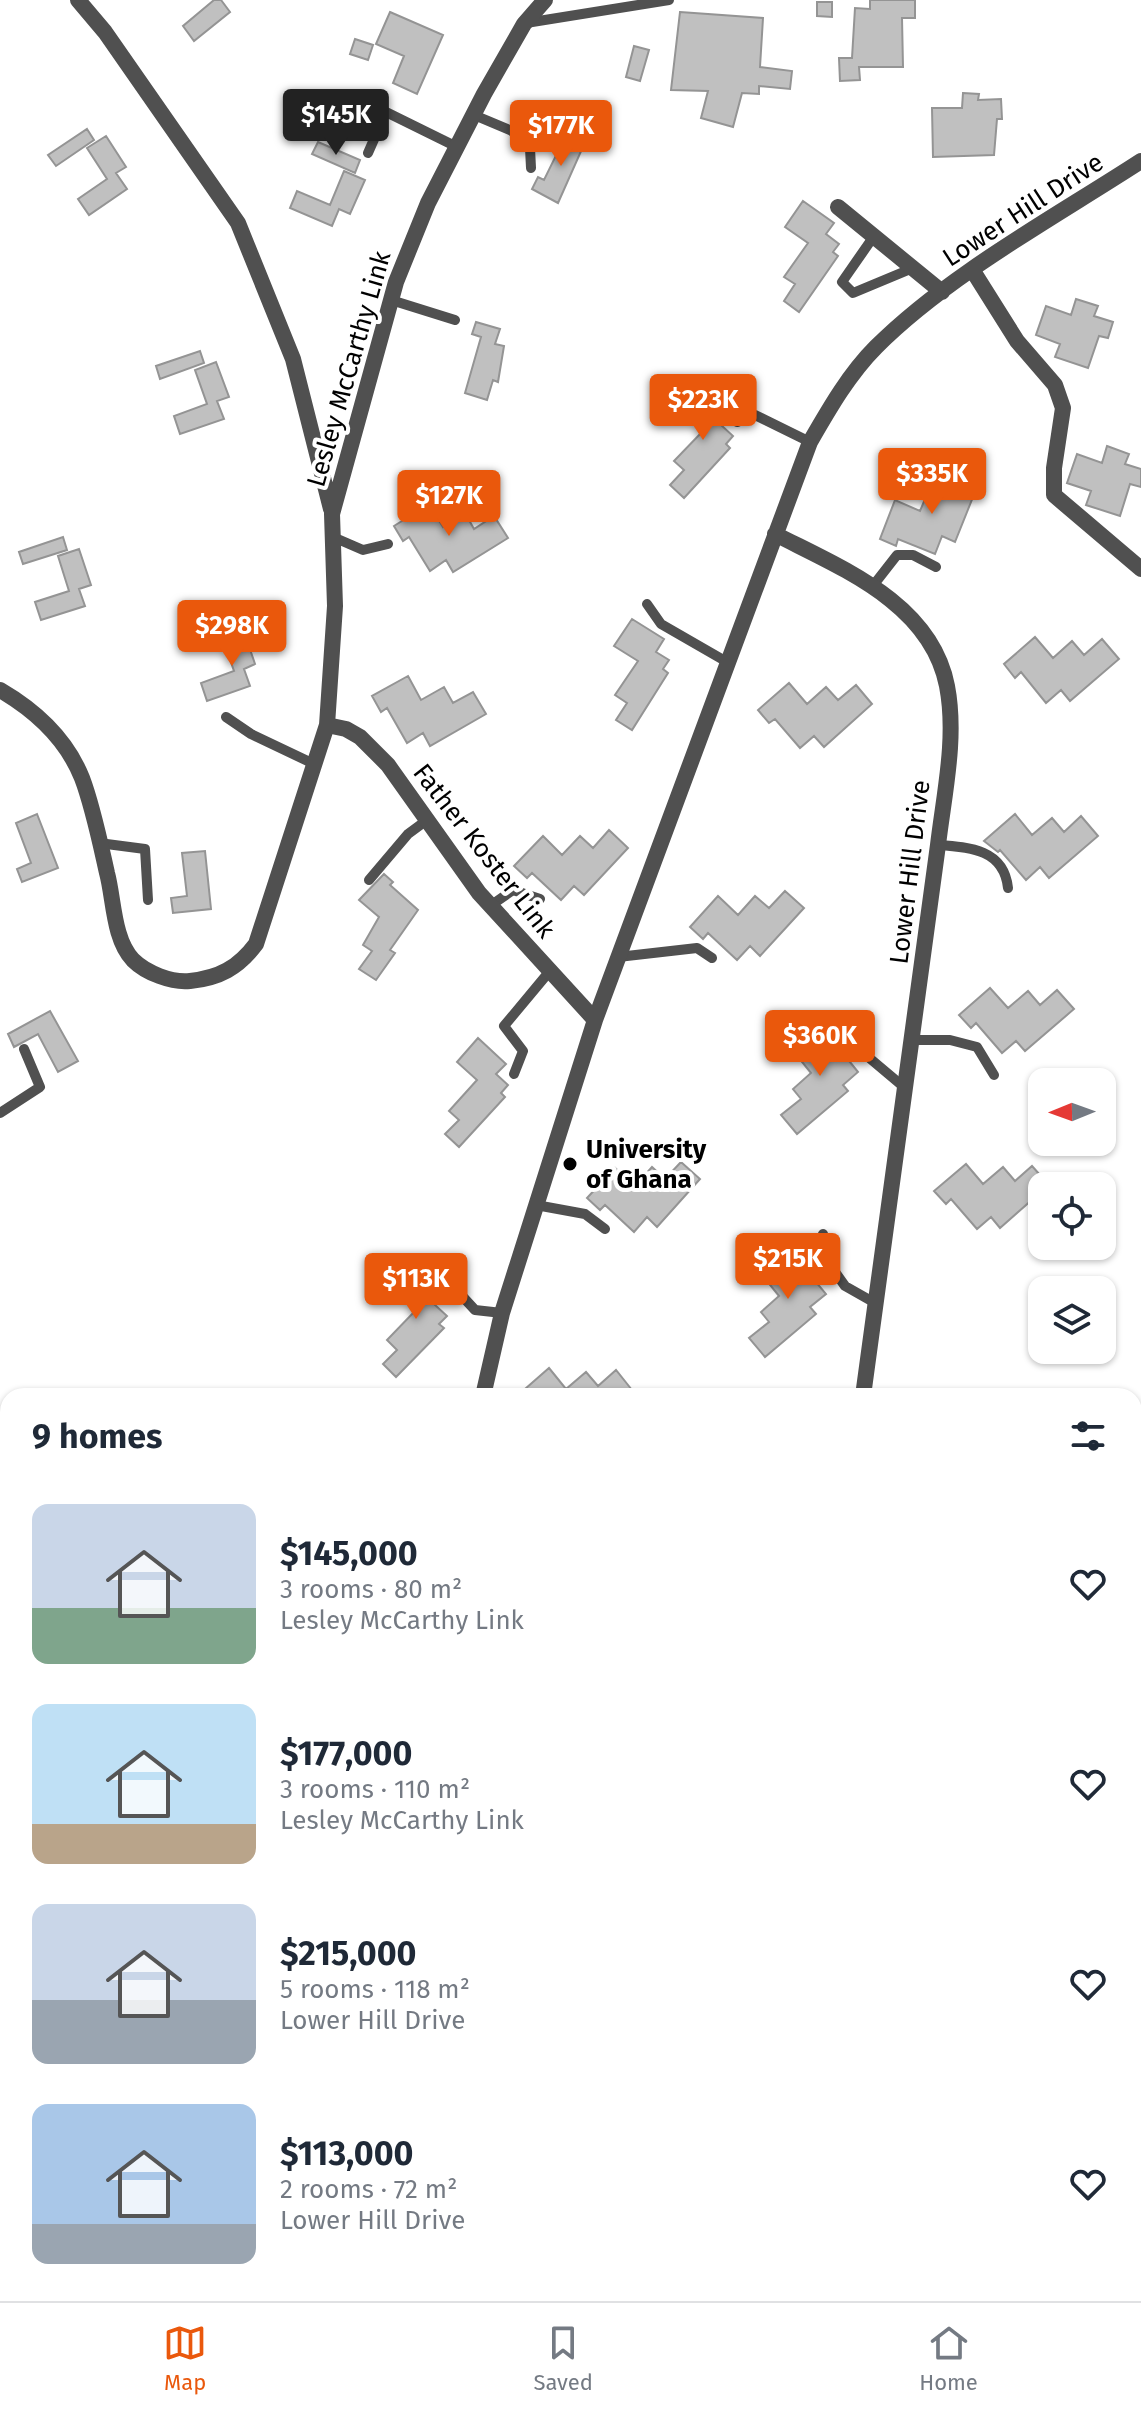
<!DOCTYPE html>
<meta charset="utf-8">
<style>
:root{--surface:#fff;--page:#f6f6f7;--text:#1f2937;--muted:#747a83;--line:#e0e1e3;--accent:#ea580c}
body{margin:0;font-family:"Fira Sans",sans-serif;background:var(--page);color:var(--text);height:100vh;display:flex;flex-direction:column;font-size:30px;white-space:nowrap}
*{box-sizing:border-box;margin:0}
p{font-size:26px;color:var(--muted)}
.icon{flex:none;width:44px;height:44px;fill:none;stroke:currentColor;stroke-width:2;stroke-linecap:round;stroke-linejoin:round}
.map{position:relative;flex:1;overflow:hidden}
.sheet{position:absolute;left:0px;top:1388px;width:1142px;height:914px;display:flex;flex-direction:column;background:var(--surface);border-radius:24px 24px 0 0;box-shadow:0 2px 6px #0004}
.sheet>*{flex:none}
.needle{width:52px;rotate:269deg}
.controls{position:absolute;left:1028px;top:1068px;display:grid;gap:16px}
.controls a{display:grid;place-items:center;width:88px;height:88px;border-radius:16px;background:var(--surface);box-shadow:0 2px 6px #0004;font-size:40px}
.price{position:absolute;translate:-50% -68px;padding:0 18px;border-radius:8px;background:var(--accent);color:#fff;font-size:26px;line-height:52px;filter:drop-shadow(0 2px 4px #0008)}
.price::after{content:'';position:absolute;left:50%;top:48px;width:24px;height:18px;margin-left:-12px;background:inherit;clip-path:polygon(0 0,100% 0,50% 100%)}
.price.current{background:#222;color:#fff}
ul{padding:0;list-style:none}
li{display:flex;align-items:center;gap:24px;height:200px;padding:0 32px}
li span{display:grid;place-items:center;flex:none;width:224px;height:160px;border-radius:16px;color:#555}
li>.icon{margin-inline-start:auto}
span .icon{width:96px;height:96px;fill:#fffc;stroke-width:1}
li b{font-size:34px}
h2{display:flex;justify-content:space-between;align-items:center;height:96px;padding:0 32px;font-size:34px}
.menu{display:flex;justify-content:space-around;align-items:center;height:112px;border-top:2px solid var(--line);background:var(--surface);font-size:22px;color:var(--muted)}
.menu a{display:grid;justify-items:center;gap:4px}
.menu .current{color:var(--accent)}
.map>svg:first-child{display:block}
</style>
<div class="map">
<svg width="1141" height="2301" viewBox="0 0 1141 2301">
<rect width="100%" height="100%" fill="#fff"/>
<path fill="#c0c0c0" stroke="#949494" stroke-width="2" d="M214 0H221L230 12 194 41 183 26Z
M870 0H915V18H902L903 67H859L860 80 840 81 839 58H852L855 8 870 9Z
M817 2H832V17L817 16Z
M390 12 443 35 417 94 393 83 404 56 376 44Z
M680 12 763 18 760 67 792 71 790 89 759 86V94L742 93 733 127 701 118 708 91 671 90Z
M355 39 373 45 368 60 350 54Z
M634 46 649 50 640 81 626 77Z
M963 93 979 94 978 100 1001 99 1002 119H997L994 155 933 157 932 108H962Z
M87 129 94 140 56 166 48 155Z
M568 131 586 140 558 203 532 189 538 177 544 180Z
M106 136 126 167 116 173 127 189 89 215 78 199 107 179 87 148Z
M318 142 360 160 355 173 312 154Z
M344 171 365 180 350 214 339 209 332 226 290 208 297 191 330 205Z
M803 201 834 223 826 234 839 244 833 252 838 256 799 312 784 301 795 284 784 277 808 243 785 227Z
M1076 299 1098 306 1094 316 1113 322 1108 338 1099 336 1088 368 1055 357 1060 344 1036 335 1046 306 1071 315Z
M476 322 500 329 495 344 504 346 498 382 493 380 487 400 465 393 481 337 472 334Z
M200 351 204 363 160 379 156 366Z
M216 362 229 397 217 401 224 419 180 434 174 416 207 404 195 370Z
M703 389 731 415 721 425 733 436 726 444 730 448 684 498 670 485 684 470 674 461 702 432 682 412Z
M1107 446 1129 454 1125 464 1141 469V487L1130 484 1120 516 1086 505 1091 491 1067 483 1077 454 1102 463Z
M956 472 979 482 955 542 942 536 935 554 898 539 896 546 880 539 895 500 920 511 930 487 947 494Z
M429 504 443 527 465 513 474 529 494 516 508 538 453 572 446 560 430 571 409 537 403 541 394 526Z
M63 537 67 550 23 564 19 552Z
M79 549 91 585 79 589 85 606 41 620 35 602 69 591 58 556Z
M226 618 231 631 187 646 183 634Z
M632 619 664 639 656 652 669 660 663 669 668 673 632 730 616 720 627 703 615 695 638 661 614 646Z
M243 629 255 664 244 669 250 686 207 701 201 683 234 671 222 637Z
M1035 637 1053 658 1072 641 1084 655 1102 639 1119 659 1070 701 1061 690 1046 703 1021 672 1015 678 1004 664Z
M408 676 421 700 444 687 453 703 473 692 486 714 430 746 423 733 407 743 387 708 381 712 372 696Z
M789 683 807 704 826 687 838 700 856 685 872 704 824 747 814 736 800 748 775 719 769 723 758 710Z
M37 814 58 868 22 882 17 869 31 863 16 823Z
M1015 814 1032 835 1052 818 1064 832 1081 816 1098 836 1049 878 1040 867 1026 880 1000 850 998 852 984 841Z
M609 830 628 848 584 895 574 886 561 900 532 873 527 878 514 866 543 836 562 855 580 836 593 848Z
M205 851 211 909 173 913 171 898 187 896 182 853Z
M384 874 393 882 390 885 418 910 390 950 395 953 376 980 359 969 372 951 363 945 379 917 359 900Z
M785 891 804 908 760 956 750 946 737 960 708 933 703 939 690 927 718 896 738 915 755 896 769 908Z
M990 988 1008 1008 1028 991 1040 1005 1057 990 1074 1009 1025 1051 1016 1041 1002 1053 976 1023 971 1028 959 1015Z
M50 1011 78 1061 58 1072 38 1034 14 1047 8 1034Z
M830 1022 841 1034 833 1041 858 1072 843 1085 848 1091 797 1134 781 1115 801 1099 793 1089 811 1073 794 1052Z
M478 1038 506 1064 496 1074 508 1085 501 1093 505 1097 459 1147 445 1134 459 1120 449 1111 477 1080 457 1062Z
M681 1162 700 1179 657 1227 647 1217 634 1232 605 1205 600 1210 587 1198 615 1168 635 1186 652 1167 665 1179Z
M966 1164 983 1184 1003 1167 1015 1181 1032 1166 1049 1185 1042 1186V1191L1000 1228 991 1217 977 1229 951 1199 946 1204 934 1191Z
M798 1245 809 1257 801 1264 826 1294 810 1307 816 1314 765 1357 749 1338 769 1322 761 1312 779 1296 762 1275Z
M418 1268 445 1295 435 1305 447 1316 439 1324 444 1328 396 1377 383 1364 397 1350 387 1340 415 1311 396 1292Z
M549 1368 566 1389 586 1372 598 1386 616 1370 632 1390 625 1396H517Z"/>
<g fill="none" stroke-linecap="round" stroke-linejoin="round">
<path stroke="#505050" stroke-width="10" d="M526 23 669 0
M474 115 512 131 530 148 531 168
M368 153 386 112 457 147
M874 236 842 282 853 293 913 268
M391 300 455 320
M737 422 755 415 810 442
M333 537 363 550 388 544
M872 587 897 555H913L936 567
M647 604 661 624 727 662
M226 717 251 734 314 764
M99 843 145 849 148 900
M938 845C971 847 1004 850 1008 888
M369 880 408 834 427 820
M490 906 513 890 540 899
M618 957 697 948 712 958
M853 1027 867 1056 905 1088
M912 1040H950L977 1047 994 1075
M514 1074 523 1051 504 1026 549 972
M0 1113 40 1087 24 1049
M536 1205 585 1214 605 1229
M823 1234 818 1248 845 1286 875 1303
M451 1284 475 1310 502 1313"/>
<path stroke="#505050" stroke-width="16" d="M78 0 105 32 238 223 293 359 331 509
M838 207 942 292
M973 271 1017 341 1055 385 1063 408 1054 468V495L1141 569
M775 534C841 568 931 603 947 686 957 738 944 794 938 845L863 1396
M0 690C36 711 66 738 82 778 93 807 100 842 107 873 114 899 113 939 133 960 146 973 172 983 190 981 219 978 238 968 256 944L327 725 335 606 332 514 396 282 428 203 484 94 524 24 545 0
M327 725 346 729 360 737 388 765 479 893 595 1020
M483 1396 502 1313 595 1020 810 442C829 409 849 374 876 347 948 275 1055 217 1141 161
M352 2301 353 2294
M740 2301 741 2294"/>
</g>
<circle fill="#000" stroke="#fff" stroke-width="3" cx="570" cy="1164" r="8"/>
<g text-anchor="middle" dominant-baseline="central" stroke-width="8" stroke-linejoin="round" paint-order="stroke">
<g font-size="26" fill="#000" stroke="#fff">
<text transform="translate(1023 210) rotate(-33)">Lower Hill Drive</text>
<text transform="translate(349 369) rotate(-74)">Lesley McCarthy Link</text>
<text transform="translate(484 851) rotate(52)">Father Koster Link</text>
<text transform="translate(910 872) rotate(-83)">Lower Hill Drive</text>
</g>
<g font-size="26" font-weight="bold" fill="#000" stroke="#fff" text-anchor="start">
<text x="586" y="1149">University<tspan x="586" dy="30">of Ghana</tspan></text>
</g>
</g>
</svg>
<div class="controls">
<a><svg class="needle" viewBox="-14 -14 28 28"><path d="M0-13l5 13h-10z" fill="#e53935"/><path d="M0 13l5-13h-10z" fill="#747a83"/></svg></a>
<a><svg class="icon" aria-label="locate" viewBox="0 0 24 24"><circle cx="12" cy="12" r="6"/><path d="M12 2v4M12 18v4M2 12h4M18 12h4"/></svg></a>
<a><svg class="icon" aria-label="layers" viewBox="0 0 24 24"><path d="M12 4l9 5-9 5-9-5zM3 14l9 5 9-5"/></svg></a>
</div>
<b class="price current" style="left:336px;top:157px">$145K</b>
<b class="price" style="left:561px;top:168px">$177K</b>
<b class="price" style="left:703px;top:442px">$223K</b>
<b class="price" style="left:932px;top:516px">$335K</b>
<b class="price" style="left:449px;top:538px">$127K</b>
<b class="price" style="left:232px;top:668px">$298K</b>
<b class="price" style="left:820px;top:1078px">$360K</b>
<b class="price" style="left:788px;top:1301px">$215K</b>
<b class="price" style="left:416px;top:1321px">$113K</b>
<section class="sheet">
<h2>9 homes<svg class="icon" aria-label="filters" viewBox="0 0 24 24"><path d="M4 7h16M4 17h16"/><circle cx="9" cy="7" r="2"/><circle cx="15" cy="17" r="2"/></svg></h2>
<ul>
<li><span style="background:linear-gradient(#c9d6e8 65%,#7fa58c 0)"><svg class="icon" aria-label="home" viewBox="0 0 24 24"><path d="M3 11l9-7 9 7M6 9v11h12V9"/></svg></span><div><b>$145,000</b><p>3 rooms · 80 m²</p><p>Lesley McCarthy Link</p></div><svg class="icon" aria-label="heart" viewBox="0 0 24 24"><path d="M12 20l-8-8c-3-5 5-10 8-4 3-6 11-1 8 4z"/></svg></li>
<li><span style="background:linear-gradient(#bfe0f5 75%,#b9a48a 0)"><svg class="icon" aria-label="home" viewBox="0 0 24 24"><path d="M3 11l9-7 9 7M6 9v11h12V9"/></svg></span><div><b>$177,000</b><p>3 rooms · 110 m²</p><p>Lesley McCarthy Link</p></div><svg class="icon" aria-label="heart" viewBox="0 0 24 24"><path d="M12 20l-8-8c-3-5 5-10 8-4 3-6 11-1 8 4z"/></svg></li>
<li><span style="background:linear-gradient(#c9d6e8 60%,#9aa5b1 0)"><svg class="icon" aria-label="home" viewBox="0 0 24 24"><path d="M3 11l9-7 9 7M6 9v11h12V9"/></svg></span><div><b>$215,000</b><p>5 rooms · 118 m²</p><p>Lower Hill Drive</p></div><svg class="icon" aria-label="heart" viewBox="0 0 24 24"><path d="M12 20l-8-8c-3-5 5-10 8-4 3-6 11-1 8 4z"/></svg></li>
<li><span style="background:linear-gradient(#a9c7e8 75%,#9aa5b1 0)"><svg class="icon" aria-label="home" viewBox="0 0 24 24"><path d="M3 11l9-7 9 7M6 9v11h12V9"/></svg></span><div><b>$113,000</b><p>2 rooms · 72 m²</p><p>Lower Hill Drive</p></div><svg class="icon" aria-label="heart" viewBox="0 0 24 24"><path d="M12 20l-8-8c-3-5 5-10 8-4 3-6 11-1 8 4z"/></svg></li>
</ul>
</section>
</div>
<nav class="menu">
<a class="current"><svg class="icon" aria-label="map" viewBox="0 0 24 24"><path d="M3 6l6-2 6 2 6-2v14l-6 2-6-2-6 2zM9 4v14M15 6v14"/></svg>Map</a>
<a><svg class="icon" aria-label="saved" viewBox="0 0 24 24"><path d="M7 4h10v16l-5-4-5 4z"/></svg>Saved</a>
<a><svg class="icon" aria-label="home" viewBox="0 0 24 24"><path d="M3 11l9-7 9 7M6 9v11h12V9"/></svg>Home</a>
</nav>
